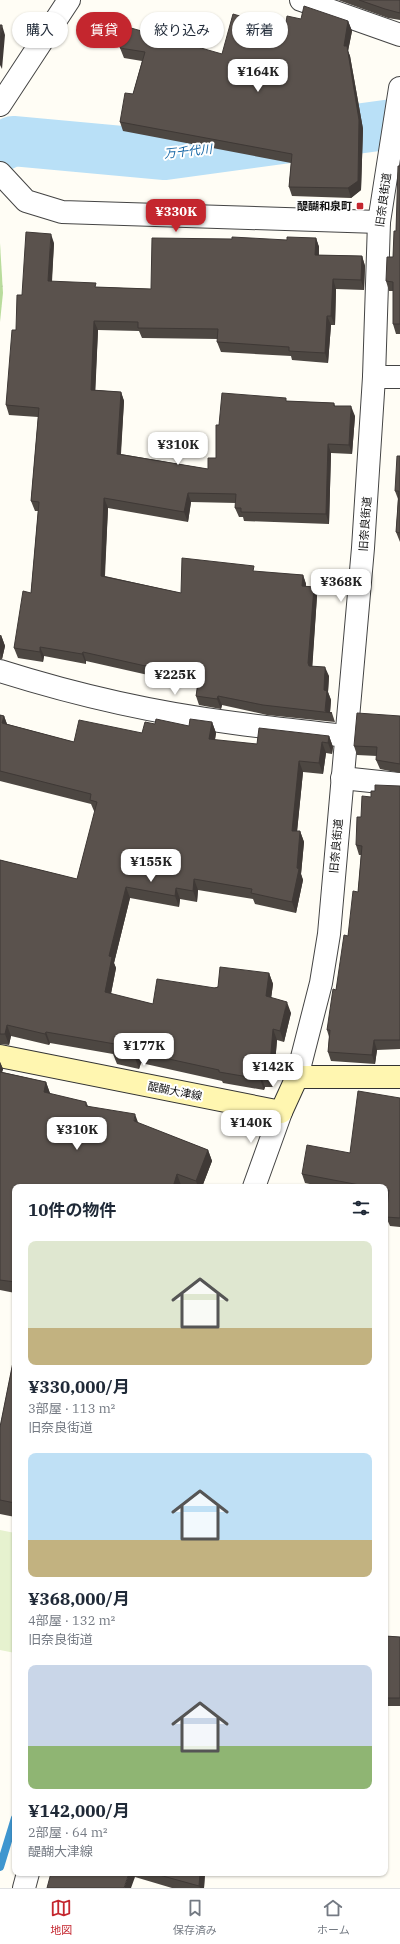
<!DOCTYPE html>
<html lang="ja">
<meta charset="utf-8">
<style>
:root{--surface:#fff;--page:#f6f6f7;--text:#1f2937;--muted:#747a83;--line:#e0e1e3;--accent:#c4262e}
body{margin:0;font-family:"IBM Plex Serif","Noto Sans JP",serif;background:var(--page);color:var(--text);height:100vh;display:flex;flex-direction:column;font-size:15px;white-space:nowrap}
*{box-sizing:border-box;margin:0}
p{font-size:13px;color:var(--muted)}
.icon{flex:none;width:22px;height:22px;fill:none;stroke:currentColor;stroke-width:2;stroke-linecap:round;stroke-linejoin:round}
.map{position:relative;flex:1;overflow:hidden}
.drawer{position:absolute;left:12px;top:1184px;width:376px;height:692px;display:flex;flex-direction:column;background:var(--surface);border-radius:8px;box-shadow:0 1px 3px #0004}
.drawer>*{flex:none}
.top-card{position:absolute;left:12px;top:12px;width:376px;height:36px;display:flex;gap:8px}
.price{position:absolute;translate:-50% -34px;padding:0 9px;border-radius:8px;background:#fff;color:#222;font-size:13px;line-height:26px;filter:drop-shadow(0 1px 2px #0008)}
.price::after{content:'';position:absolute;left:50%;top:24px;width:12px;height:9px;margin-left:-6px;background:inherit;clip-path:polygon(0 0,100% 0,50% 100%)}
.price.current{background:var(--accent);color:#fff}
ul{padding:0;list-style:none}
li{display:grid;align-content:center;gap:8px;height:212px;padding:0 16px}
li span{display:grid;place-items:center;height:124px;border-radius:8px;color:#555}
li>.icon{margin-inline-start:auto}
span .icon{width:72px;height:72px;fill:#fffc;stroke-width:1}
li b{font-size:17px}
h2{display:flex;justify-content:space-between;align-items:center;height:48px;padding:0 16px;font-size:17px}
.chip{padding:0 14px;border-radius:18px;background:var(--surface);box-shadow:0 1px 3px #0004;font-size:14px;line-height:36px}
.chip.current{background:var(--accent);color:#fff}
.menu{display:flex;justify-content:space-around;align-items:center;height:56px;border-top:1px solid var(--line);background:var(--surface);font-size:11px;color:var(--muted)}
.menu a{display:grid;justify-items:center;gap:2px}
.menu .current{color:var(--accent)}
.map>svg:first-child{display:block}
</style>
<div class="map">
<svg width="400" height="1888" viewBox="0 0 400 1888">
<defs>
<pattern id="forest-firs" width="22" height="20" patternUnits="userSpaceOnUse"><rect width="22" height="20" fill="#b9dc9c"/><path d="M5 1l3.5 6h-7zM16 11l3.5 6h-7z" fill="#9ebc85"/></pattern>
</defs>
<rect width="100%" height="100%" fill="#fffdf5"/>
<path fill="url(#forest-firs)" d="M0 243 3 293 0 322Z"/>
<path fill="#e6f2cf" d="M0 1530 15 1533V1653L0 1650Z"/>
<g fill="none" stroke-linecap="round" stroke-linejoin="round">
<path stroke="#3f96cf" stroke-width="8" d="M0 1867 15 1818"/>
<path stroke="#b9e0f7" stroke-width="50" d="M0 147 13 141 165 155 400 123"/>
<g stroke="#444" stroke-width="24">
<path id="minor" d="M301 0 400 35
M0 105 69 0
M0 173 26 201 62 212 379 222
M374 377H400
M0 671C76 695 155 713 234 723 271 728 309 732 346 736
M342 778 400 784"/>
</g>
<g stroke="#444" stroke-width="24">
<path id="tertiary" d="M297 1077 321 983 329 934 363 548 374 377 379 222 400 88
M254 1187 281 1112
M24 1888 28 1873"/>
</g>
<g stroke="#333" stroke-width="24">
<path id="secondary" d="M0 1056 281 1112 297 1077H400"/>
</g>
<use href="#minor" stroke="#fff" stroke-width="22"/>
<use href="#tertiary" stroke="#fff" stroke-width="22"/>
<use href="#secondary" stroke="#fff6b0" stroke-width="22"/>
</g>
<path fill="#4d4742" d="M338 0H400V20L388 18Z
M301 19 348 21 352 31 348 51 350 56 363 129 361 190 351 198 292 196 289 187 291 163 123 131 120 122 133 94 142 61 124 58 120 48 222 54 285 29Z
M400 166V334H396L393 324V291H389L386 281 393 257 396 231Z
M316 238 319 247V255L362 256 365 266 364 290 336 289 335 325H331L328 363 292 360 291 356 221 352 217 342 218 339 142 338 139 331 98 330 95 390 121 392 124 401 121 454 208 469 216 458 219 425 287 401 334 403 335 406 355 416 352 454 331 453 329 524 244 521 243 517H239L235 508 236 503 191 502 188 522 108 508 105 576 181 593 256 572 303 575 306 584V586L314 587 317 596 312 666 329 676 328 692 331 700 330 712 332 713 335 722 267 715 222 705 221 709 199 705 196 696 197 686 86 661V664L44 656 43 662 18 658 14 648 31 593 38 511H35L31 501 38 417 9 415 6 405 16 330 22 295 54 243 52 282 97 287 151 289 287 240Z
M400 456V542L396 532 398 499 395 491Z
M0 635H1L5 646 2 659H0Z
M0 715 4 716 7 724 74 742 142 733 155 724 189 726 212 722 216 733 215 740 257 744 329 736 333 747 332 754 326 753 323 774 303 772 297 831H300L304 842 301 874 303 880 296 913 255 904 253 899 198 890 197 902 180 899 179 907 130 898 114 963 116 968 111 994 153 1004 269 973 273 984 271 998 291 1013 284 1042 277 1040 273 1087H265L264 1090 223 1083 222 1081 141 1063 139 1069 117 1064 113 1054 50 1043 49 1045 11 1036 9 1045 0 1044V860L77 879 95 812 94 811 91 804 0 781Z
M400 716V773L380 769 376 760 377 756 357 755 354 746Z
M400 786V1049L377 1050 375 1064 331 1061 328 1052 329 1037 327 1030 358 892 361 855H359L356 845 361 817 371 797 375 791Z
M0 1062 3 1069 2 1072 46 1082 50 1094 86 1102 88 1106 138 1123 208 1150 212 1161 202 1187H186L181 1185V1187H15V1293L0 1290Z
M400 1098V1227L390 1226 386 1217 388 1199H385V1187H324L305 1183 302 1174 350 1153Z
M15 1352V1517L0 1514V1427Z
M385 1636 400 1637V1706H385Z
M51 1873H205L204 1888H172L135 1877Z
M220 1873H242V1874H220Z"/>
<path fill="#3f3936" d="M348 21 352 31 348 51 350 56 363 129 361 190 351 198 348 188 344 46Z
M2 25 5 35 2 69 0 65V41Z
M51 234 54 243 51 291 48 281Z
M316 238 319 247 318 265 315 255Z
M362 256 365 266 364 290 361 280Z
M333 279 336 289 335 325 331 316Z
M327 316 331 325 328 363 325 353Z
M94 321 98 330 95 399 91 390Z
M121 392 124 401 120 463 117 454Z
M351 406 355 416 352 454 349 445Z
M328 444 331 453 329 524 326 514Z
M188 493 191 502 188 522 184 512Z
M104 498 108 508 104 585 101 576Z
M303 575 306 584 305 596 302 586Z
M314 587 317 596 312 672 308 663Z
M1 635 5 646 2 659 0 652V640Z
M40 647 44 656 43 662 40 652Z
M83 652 86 661V664L82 654Z
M325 667 329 676 328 692 331 700 330 713 326 712 324 690Z
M218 696 222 705 221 709 217 699Z
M4 716 8 727 2 723Z
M212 722 216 733 213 750 209 739Z
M329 736 333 747 332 754 328 743Z
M322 742 326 753 323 774 319 763Z
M299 761 303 772 296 842 292 831Z
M300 831 304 842 301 874 303 880 296 913 292 902 297 868Z
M194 879 198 890 197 902 193 891Z
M126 887 130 898 114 963 116 968 109 1003 105 992 109 956Z
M176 888 180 899 179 907 175 896Z
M269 973 273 984 270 1007 266 996Z
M287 1002 291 1013 284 1042 280 1031Z
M7 1025 11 1036 9 1045 5 1034Z
M273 1029 277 1040 273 1087 269 1076Z
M46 1032 50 1043 49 1045 45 1034Z
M374 1040 377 1050 375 1064 372 1055Z
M137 1052 141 1063 139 1069 135 1058Z
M0 1062 3 1069 0 1080Z
M261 1076 265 1087 264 1090 260 1079Z
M46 1082 50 1093 48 1103 44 1092Z
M135 1114 139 1125 134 1121Z
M208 1150 212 1161 202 1187H198L196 1181Z
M177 1174 181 1185V1187H173Z
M129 1873H133L135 1877 131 1888H124Z
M200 1873H205L204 1888H200L199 1886Z"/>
<path fill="#5a524d" stroke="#3f3936" d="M359 0H400V13L385 9Z
M304 6 348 21 344 46H347L359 120 358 181 348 188 289 187 292 154 120 122 125 93 133 94 145 52 120 48 124 26 222 54 233 14 285 29 287 16 301 19Z
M0 25H2L0 41Z
M398 166H400V324H393V282L386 281 387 257H393L394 231H396Z
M26 232 51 234 48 281 96 283 95 287 151 289 152 238 232 239V237L287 240V237L316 238 315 255 362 256 361 280 333 279 331 316H327L325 353 289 351V347L217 342 218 329 138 328V322L94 321 91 390 121 392 117 454 208 469V458H216V425H219L222 393 286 398V401L334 403V406H351L349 445 328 444 326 514 241 512V508H235L236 494 188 493 184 512 104 498 101 576 181 593 182 558 254 566 253 571 303 575 302 586 314 587 308 663 309 666 325 667 324 690 327 691 325 711 332 713 263 705 218 696 217 699 196 696 199 678 83 652 82 654 40 647V652L14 648 23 591 31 593 39 502 31 501 39 408 6 405 12 330H16L17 295H22Z
M397 456H400V533L396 532 399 491H395Z
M357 713 400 716V764L376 760 377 747 354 746Z
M0 715 4 716 2 723 74 742 79 720 142 733 145 722 155 724 156 719 189 726 190 719 212 722 209 739 257 744 259 728 329 736 328 743 322 742 319 763 299 761 292 831H300L297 868 299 869 292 902 251 893 252 889 194 879 193 891 176 888 175 896 126 887 109 956 112 957 105 992 153 1004 157 979 215 988 218 987 220 967 269 973 266 996 287 1002 280 1031 273 1029 269 1076H261L260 1079 219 1072V1070L137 1052 135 1058 113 1053 115 1044 46 1032 45 1034 7 1025 5 1034H0V860L77 879 97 802 90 800 91 794 0 771Z
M375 785 400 786V1040H374L372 1055 328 1052 330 1030H327L333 989 336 990 344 935 348 936 353 891 358 892 362 846 356 845 357 817H361L362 796 371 797V791H375Z
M0 1072 46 1082 44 1092 86 1102V1106L135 1114 134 1121 208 1150 196 1181 177 1174 173 1187H15V1282L0 1280Z
M358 1091 400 1098V1218L386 1217 389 1190H385V1187H370L302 1174 307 1145 350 1153Z
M15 1352V1503L0 1500V1427Z
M385 1636 400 1637V1698H385Z
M51 1873H129L124 1888H47Z
M152 1873H200L199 1886Z"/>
<rect fill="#c4262e" stroke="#fff" stroke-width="1.5" x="356" y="202" width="8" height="8" rx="2"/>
<g text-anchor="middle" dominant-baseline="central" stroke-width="4" stroke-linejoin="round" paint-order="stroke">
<g font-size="11" fill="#111" stroke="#fff">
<text transform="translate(383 200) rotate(-82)">旧奈良街道</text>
<text transform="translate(365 524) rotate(-86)">旧奈良街道</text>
<text transform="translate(336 846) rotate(-85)">旧奈良街道</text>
<text transform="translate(175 1091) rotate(11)">醍醐大津線</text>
</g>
<g font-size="11" font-weight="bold" fill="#111" stroke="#fff" text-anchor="end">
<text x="352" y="206">醍醐和泉町</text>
</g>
<g font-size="12" font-style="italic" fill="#1768a6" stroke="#fff">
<text transform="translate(188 151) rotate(-6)">万千代川</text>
</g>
</g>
</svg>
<b class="price" style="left:258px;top:93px">¥164K</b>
<b class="price current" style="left:176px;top:233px">¥330K</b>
<b class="price" style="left:178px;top:466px">¥310K</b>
<b class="price" style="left:341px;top:603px">¥368K</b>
<b class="price" style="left:175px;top:696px">¥225K</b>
<b class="price" style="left:151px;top:883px">¥155K</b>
<b class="price" style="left:144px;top:1067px">¥177K</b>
<b class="price" style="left:273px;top:1088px">¥142K</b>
<b class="price" style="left:251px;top:1144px">¥140K</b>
<b class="price" style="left:77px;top:1151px">¥310K</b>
<div class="top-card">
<a class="chip">購入</a>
<a class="chip current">賃貸</a>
<a class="chip">絞り込み</a>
<a class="chip">新着</a>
</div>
<section class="drawer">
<h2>10件の物件<svg class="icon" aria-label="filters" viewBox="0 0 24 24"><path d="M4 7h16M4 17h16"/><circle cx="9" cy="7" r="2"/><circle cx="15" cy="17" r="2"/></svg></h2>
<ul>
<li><span style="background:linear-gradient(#dfe7d0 70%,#c2b280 0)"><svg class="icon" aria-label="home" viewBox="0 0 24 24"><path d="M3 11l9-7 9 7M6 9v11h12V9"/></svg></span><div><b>¥330,000/月</b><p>3部屋 · 113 m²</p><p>旧奈良街道</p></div></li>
<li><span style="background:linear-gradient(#bfe0f5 70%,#c2b280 0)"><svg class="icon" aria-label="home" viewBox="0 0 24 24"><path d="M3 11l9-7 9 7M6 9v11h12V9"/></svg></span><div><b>¥368,000/月</b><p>4部屋 · 132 m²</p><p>旧奈良街道</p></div></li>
<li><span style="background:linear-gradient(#c9d6e8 65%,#8fb573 0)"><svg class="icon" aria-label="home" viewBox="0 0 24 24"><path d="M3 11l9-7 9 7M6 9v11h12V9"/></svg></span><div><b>¥142,000/月</b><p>2部屋 · 64 m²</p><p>醍醐大津線</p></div></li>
</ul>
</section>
</div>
<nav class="menu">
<a class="current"><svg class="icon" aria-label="map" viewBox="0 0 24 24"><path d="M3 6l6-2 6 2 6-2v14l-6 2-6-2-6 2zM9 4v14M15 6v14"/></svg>地図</a>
<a><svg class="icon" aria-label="saved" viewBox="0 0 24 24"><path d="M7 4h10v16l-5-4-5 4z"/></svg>保存済み</a>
<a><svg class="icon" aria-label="home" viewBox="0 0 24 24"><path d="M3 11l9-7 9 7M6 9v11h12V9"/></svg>ホーム</a>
</nav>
